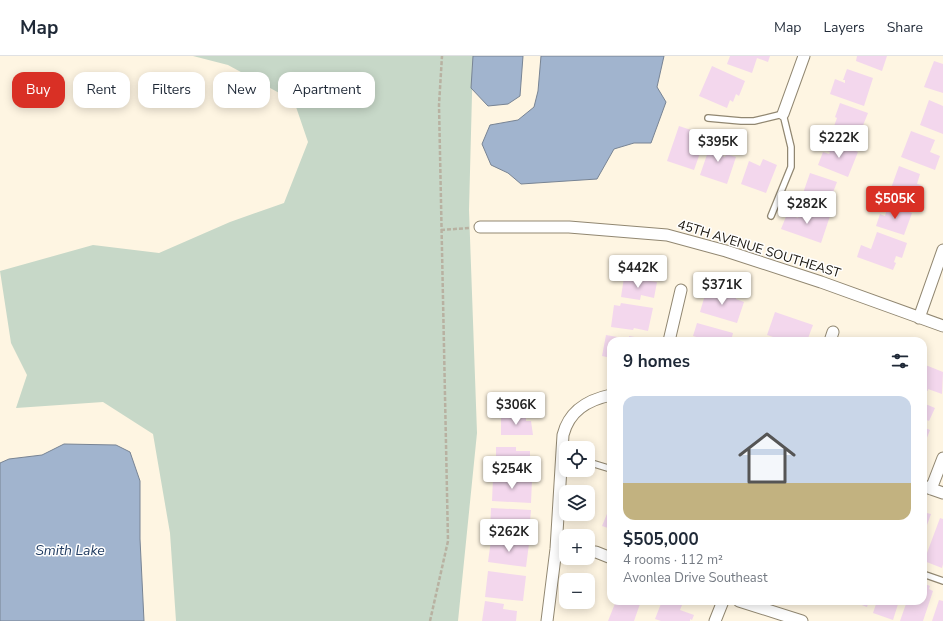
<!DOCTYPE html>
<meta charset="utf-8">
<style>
:root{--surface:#fff;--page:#f6f6f7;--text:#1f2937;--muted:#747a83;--line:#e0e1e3;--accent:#d93025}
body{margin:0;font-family:"Nunito Sans",sans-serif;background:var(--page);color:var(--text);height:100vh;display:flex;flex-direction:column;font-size:15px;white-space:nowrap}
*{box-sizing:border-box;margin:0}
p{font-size:13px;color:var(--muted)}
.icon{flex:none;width:22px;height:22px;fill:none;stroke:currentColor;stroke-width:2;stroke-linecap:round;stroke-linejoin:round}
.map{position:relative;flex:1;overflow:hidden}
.sheet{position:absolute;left:607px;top:281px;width:320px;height:268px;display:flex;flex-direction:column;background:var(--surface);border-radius:12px;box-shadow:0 2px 10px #0003}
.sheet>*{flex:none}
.guide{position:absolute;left:12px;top:16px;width:380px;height:36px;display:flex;gap:8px}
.tools{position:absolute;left:559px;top:385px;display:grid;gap:8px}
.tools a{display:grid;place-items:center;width:36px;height:36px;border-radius:8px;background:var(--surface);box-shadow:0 2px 10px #0003;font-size:20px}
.price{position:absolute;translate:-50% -34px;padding:0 9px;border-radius:4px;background:#fff;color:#222;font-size:13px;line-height:26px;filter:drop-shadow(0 1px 2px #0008)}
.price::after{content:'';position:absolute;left:50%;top:24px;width:12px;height:9px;margin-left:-6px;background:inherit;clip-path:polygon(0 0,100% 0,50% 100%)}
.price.active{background:var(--accent);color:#fff}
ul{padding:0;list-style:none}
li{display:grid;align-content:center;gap:8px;height:212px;padding:0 16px}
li+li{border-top:1px solid var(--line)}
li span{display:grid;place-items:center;height:124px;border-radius:12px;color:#555}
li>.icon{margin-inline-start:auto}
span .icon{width:72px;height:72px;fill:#fffc;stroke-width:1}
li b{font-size:17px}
h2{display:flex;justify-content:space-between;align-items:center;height:48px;padding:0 16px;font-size:17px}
.tag{padding:0 14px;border-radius:12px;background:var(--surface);box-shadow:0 2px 10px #0003;font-size:14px;line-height:36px}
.tag.active{background:var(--accent);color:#fff}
header{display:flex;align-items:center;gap:24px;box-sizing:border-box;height:56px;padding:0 20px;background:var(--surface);border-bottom:1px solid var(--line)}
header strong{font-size:19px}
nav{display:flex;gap:22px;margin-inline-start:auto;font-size:14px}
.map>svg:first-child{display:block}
</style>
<header>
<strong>Map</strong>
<nav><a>Map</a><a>Layers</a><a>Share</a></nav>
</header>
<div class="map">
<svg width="943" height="565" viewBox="0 0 943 565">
<rect width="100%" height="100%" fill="#fef5e2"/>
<path fill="#c7d8c8" d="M193 0H473L469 154 477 377 458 565H176L170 477 153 378 103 346 16 352 27 319 11 287 0 215 93 189 159 197 230 166 284 147 308 86 294 45 228 9Z"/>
<path fill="#a1b4ce" stroke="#788494" d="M473 0H523L520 40 508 48 488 50 471 32Z
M541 0H664L657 31 666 46 651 87H634L614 93 597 123 521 128 508 117 491 109 482 88 490 69 518 64 534 51 538 35Z
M64 388 116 389 130 396 140 425V483L144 565H0V407L9 403 42 399Z"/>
<path fill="#f3d7ed" d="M730 0H770L768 6 757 2 752 17 727 8Z
M857 0H887L882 15 856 5Z
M934 5 943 8V37L924 31Z
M712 10 745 25 739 40 736 38 733 46 730 44 727 52 699 40Z
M847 13 873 22 864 50 830 38 835 23 845 27V24H843Z
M929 44 943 50V78L920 69Z
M840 47 868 57 858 82 833 73 837 62 835 61Z
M679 70 691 74 689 77 705 83 694 114 667 105Z
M911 75 935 84 930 96 940 100 935 114 901 101Z
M712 84 727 89 723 100 725 101 726 98 736 101 727 128 700 119Z
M831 85 858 96 848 121 818 109 823 96 829 98 830 96 827 95Z
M763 103 777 109 766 137 741 128 749 105 760 110Z
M899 110 920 118 917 128 921 129 916 144 890 135Z
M810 117 837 126 827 152 801 143Z
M888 149 912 157 904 179 876 170 880 158 885 160Z
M802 151 830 160 821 187 781 173 787 158 798 162Z
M877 176 907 187 902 202 896 200 894 206 896 207 893 214 857 201 861 189 871 193Z
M624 221 657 226 654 242 641 239 640 244 621 241Z
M707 232 736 241V243L744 246 737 267 700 256Z
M621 247 653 252 648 275 634 272 633 274 611 271 614 249 620 250Z
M775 256 813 269 807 285H797L793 283 792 285H785L767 279Z
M697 267 733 277 731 285H710L693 280Z
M606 279 629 283V280L646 283 645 285H611V302L602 300Z
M923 308 943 316 942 338 928 333V335L923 333Z
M923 347 935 352 929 365 924 363 923 366Z
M501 360H526V365H531L533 379H501Z
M923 371 930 374 923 392Z
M496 391H516V395H530V412H496Z
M493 422 532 424 531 447 492 445Z
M611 448V473L602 470Z
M491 452 531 454 529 477 490 475Z
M923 456 931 458 923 480Z
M940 462 943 463V508L942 512 924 505Z
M491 484 529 488 526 511 488 506Z
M488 515 526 520 523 545 485 541Z
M923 527 930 530 929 533 933 535 923 565H900L907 545H923Z
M939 544 943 545V565H932Z
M485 545 504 548 503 553 517 555 516 565H482Z
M616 545H641L634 565H608Z
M662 545H671L682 549 680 554 694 559 692 564 690 563V565H661L655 563Z
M851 545H869L867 551Z
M877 545H899L893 564 873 557Z"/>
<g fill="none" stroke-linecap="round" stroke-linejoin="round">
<g stroke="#918771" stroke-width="8">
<path id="lane" d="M708 62 741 65H754L783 58 791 91V111L771 160
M588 406 611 413
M923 518 943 525"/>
</g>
<g stroke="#918771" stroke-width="13">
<path id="street" d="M783 58 804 0
M480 171H569L667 179 726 195 821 226 943 270
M919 262 943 194
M669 285 681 234
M830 285 833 276
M923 430 943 437
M931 433 943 402
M588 496H596L611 502
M739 545 802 565
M547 565 556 493 563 379C569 355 587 344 611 339
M715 565 723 545"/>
</g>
<path stroke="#b8b1a1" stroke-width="2.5" stroke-dasharray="4 2" stroke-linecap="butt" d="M441 174 469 172
M430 565 448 485 439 49 442 0"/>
<use href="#lane" stroke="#fff" stroke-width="5.5"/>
<use href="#street" stroke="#fff" stroke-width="11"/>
</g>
<g text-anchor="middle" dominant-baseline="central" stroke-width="3" stroke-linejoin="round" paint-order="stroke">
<g font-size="13" fill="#19150d" stroke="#fff">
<text transform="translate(759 193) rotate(17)">45TH AVENUE SOUTHEAST</text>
</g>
<g font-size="14" font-style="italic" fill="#223d62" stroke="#fff">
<text x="70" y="494">Smith Lake</text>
</g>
</g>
</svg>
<div class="tools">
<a><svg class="icon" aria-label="locate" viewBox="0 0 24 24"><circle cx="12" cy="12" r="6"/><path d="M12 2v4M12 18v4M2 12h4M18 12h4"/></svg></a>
<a><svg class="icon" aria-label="layers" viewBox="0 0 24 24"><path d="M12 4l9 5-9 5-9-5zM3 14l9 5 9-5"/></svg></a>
<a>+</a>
<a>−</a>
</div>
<b class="price" style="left:839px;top:103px">$222K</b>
<b class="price" style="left:718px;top:107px">$395K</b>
<b class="price active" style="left:895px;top:164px">$505K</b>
<b class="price" style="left:807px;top:169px">$282K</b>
<b class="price" style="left:638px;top:233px">$442K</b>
<b class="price" style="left:722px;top:250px">$371K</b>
<b class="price" style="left:516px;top:370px">$306K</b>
<b class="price" style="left:512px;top:434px">$254K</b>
<b class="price" style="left:509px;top:497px">$262K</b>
<div class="guide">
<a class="tag active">Buy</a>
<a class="tag">Rent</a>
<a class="tag">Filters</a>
<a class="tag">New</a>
<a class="tag">Apartment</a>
</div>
<section class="sheet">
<h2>9 homes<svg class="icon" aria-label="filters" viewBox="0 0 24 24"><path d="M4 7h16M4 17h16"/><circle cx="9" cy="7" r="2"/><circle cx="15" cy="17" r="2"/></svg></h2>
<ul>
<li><span style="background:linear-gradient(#c9d6e8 70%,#c2b280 0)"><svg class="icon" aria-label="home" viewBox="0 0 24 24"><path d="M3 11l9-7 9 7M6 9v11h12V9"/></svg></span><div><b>$505,000</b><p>4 rooms · 112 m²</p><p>Avonlea Drive Southeast</p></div></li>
</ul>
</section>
</div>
